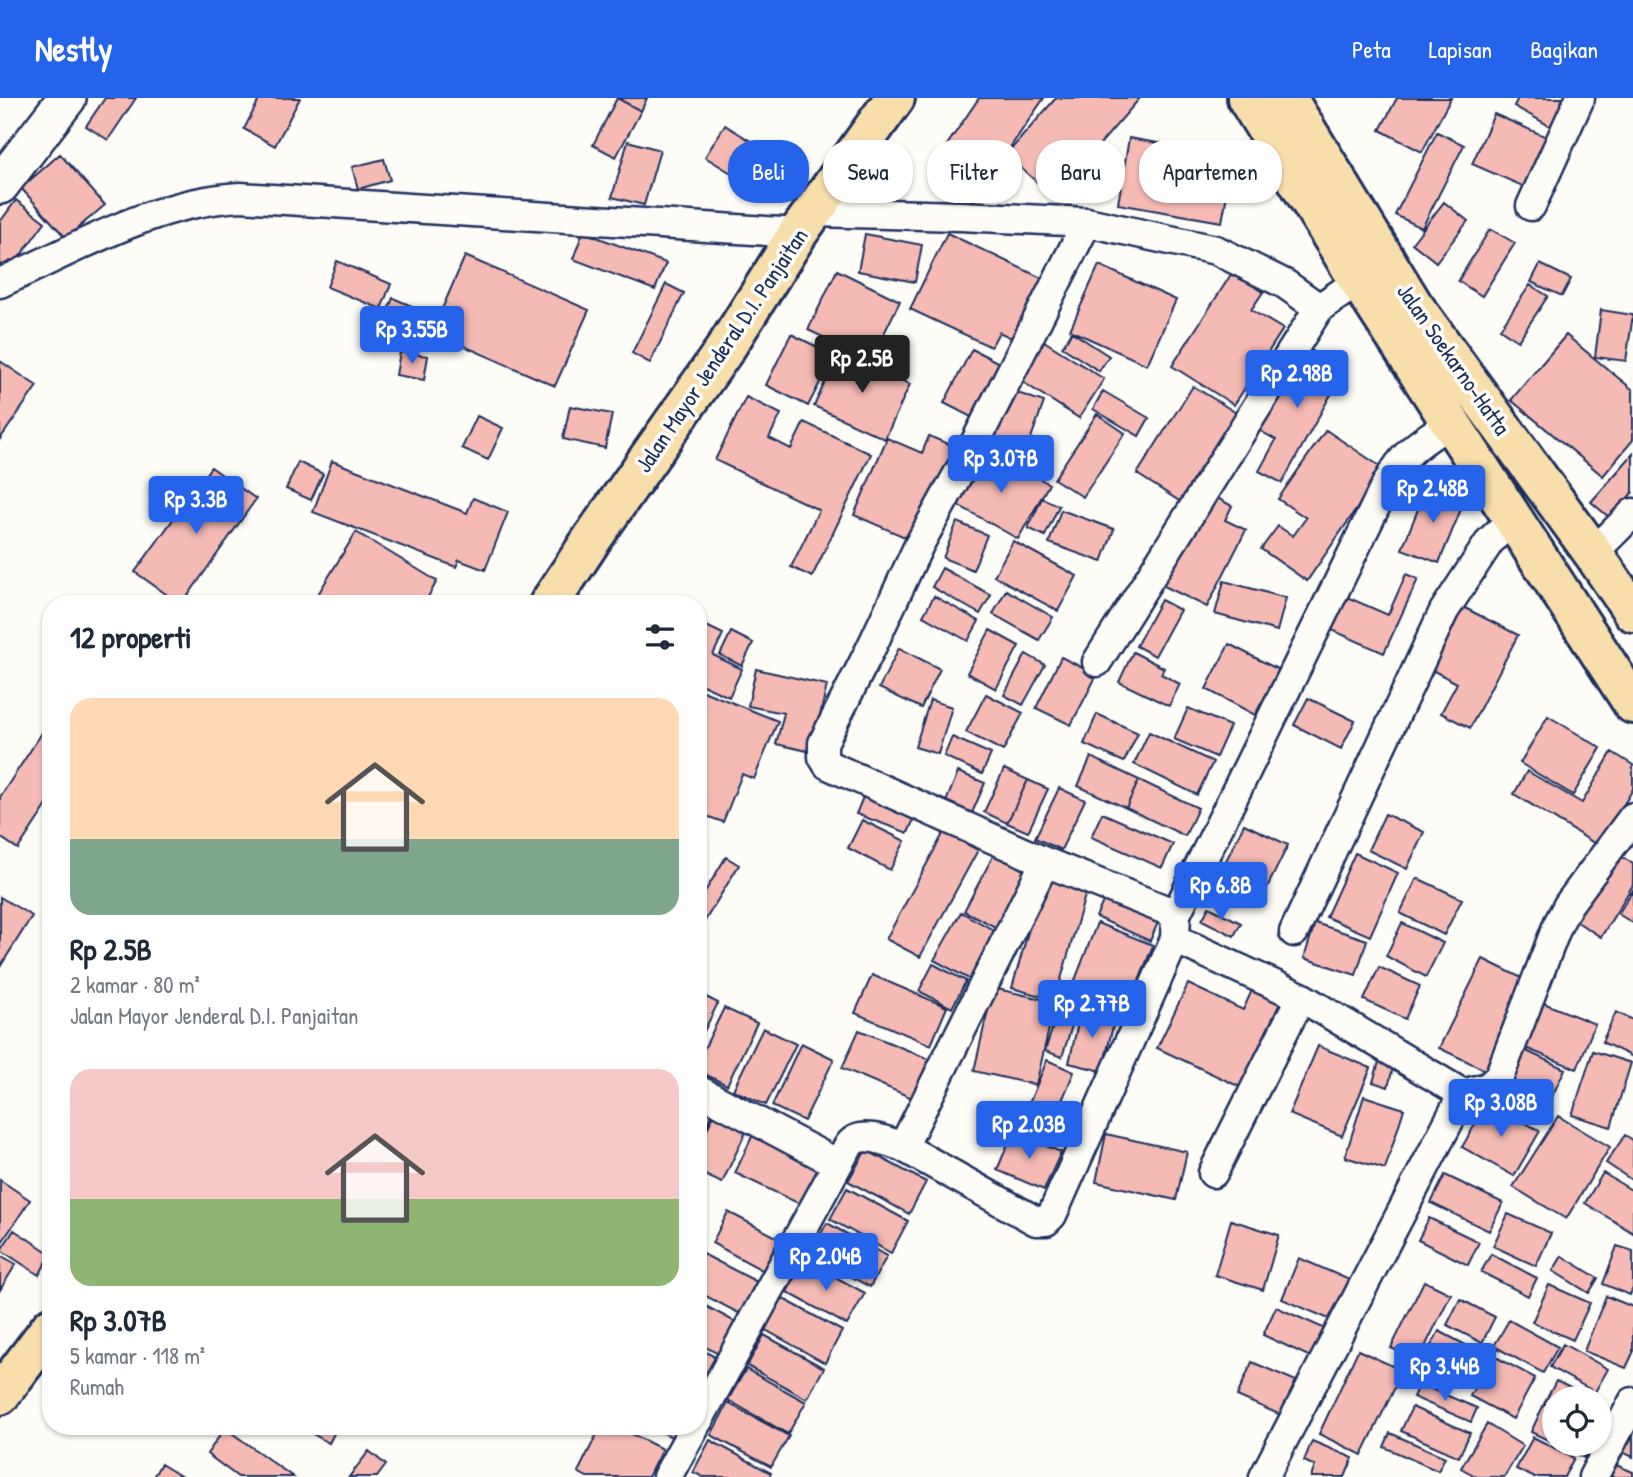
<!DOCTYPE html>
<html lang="id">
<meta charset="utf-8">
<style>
:root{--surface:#fff;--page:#f6f6f7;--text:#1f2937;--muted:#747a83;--accent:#2563eb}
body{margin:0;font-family:"Patrick Hand",sans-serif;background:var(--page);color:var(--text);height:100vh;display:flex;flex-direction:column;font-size:26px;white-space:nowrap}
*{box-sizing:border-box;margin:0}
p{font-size:23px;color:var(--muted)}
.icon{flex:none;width:38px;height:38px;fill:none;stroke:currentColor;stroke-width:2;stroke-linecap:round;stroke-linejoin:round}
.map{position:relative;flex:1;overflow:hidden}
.panel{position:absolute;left:42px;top:497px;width:665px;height:840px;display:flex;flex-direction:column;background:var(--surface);border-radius:28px;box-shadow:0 2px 5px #0004}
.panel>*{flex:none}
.top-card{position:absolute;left:728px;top:42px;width:665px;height:63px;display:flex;gap:14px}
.controls{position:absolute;left:1542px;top:1288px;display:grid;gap:14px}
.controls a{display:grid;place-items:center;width:70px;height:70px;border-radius:50%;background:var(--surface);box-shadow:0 2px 5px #0004;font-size:35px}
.price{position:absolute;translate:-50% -60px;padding:0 16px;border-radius:7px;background:var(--accent);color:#fff;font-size:23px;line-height:46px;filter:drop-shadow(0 2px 4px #0008)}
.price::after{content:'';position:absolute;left:50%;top:42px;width:21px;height:16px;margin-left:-10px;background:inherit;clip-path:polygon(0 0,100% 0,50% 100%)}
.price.current{background:#222;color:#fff}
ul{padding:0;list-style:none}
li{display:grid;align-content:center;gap:14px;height:371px;padding:0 28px}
li span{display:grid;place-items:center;height:217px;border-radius:21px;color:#555}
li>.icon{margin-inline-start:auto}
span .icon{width:126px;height:126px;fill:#fffc;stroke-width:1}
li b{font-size:30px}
h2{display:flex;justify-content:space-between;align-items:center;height:84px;padding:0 28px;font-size:30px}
.chip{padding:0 24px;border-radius:28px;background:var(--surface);box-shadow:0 2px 5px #0004;font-size:24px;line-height:63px}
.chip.current{background:var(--accent);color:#fff}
header{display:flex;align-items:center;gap:42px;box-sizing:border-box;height:98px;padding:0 35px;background:var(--accent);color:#fff}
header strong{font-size:33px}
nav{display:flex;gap:38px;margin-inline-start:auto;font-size:24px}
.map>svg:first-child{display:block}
</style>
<header>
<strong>Nestly</strong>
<nav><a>Peta</a><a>Lapisan</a><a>Bagikan</a></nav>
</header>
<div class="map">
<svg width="1633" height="1379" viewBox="0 0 1633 1379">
<rect width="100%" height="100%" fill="#fdfcf7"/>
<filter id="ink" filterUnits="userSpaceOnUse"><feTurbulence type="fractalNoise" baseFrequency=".0143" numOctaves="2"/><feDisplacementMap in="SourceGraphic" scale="14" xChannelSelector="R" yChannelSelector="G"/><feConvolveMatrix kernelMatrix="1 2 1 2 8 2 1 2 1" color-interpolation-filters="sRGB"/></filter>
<g filter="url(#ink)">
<path fill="#f6bab5" stroke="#1b2f5e" stroke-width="2" d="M105 0H136L108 42 86 28Z
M260 0H300L275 48 244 31Z
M617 0H647L641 13Z
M617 0 641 13 616 59 593 47Z
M979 0H1044L974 102 930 72Z
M1056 0H1140L1054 99 1006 57Z
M1397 0H1451L1422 54 1380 32Z
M1518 0H1572L1557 32 1514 8Z
M1494 16 1556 43 1534 93 1472 66Z
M725 27 780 61 761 93 705 59Z
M1437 34 1464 47 1422 130 1395 117Z
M1129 40 1234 58 1222 124 1118 106Z
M628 43 660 52 644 107 612 99Z
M60 56 105 107 66 140 21 90Z
M384 61 390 82 358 91 352 69Z
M16 102 45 124 5 179 0 176V124Z
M1444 104 1468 123 1436 164 1412 145Z
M1490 131 1515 145 1482 198 1458 183Z
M583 134 666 165 655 192 573 161Z
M947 135 1048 183 1018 243 999 234 991 249 910 211Z
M865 136 922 147 915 184 858 173Z
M465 158 589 212 555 288 432 234Z
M337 163 391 186 381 211 327 189Z
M1540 166 1571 181 1562 198 1531 184Z
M1099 167 1176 202 1147 267 1070 232Z
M837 172 900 203 871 262 808 232Z
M1232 175 1263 194 1251 212 1283 231 1234 307 1172 268Z
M666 186 684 195 650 265 632 255Z
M1530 187 1548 198 1518 243 1500 231Z
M393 200 412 208 405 227 385 219Z
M1601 212 1633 217 1626 263 1595 259Z
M1072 234 1109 258 1099 273 1062 249Z
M791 236 834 257 808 308 766 287Z
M1566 237 1633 292V342L1603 378 1511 302Z
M1044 243 1104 281 1079 320 1018 281Z
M1303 248 1345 271 1282 385 1259 373 1276 342 1257 331Z
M972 251 1005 268 977 322 944 305Z
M400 254 428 258 424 282 396 277Z
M839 254 910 286 885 341 814 308Z
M0 263 37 288 0 341Z
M1193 288 1238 316 1181 404 1137 376Z
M1009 292 1044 304 1027 351 992 339Z
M1103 293 1149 320 1139 338 1093 311Z
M746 299 781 316 769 340 791 351 804 324 871 356 812 479 791 469 819 412 715 362Z
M570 308 612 316 605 350 563 341Z
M1097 316 1125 335 1083 399 1054 381Z
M477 318 503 330 488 362 462 350Z
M1326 332 1384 371 1307 483 1261 451 1278 428 1293 438 1306 420 1278 401Z
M929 338 955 349 914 443 854 417 887 340 922 355Z
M997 356 1049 386 1018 441 949 402 970 366 985 376Z
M1633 356V394L1610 420 1591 404Z
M332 363 467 415 473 400 508 414 485 472 459 462 456 469 313 414Z
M298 364 323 376 311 402 286 391Z
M211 369 256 401 182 506H180L135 474Z
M1427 389 1464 404 1439 465 1402 451Z
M1208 395 1232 408 1225 422 1246 432 1207 509 1162 487Z
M1042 400 1059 408 1045 438 1028 430Z
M1061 412 1114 431 1102 464 1049 445Z
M957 424 987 437 973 472 943 460Z
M356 434 437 483 424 506H312Z
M1013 443 1077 478 1058 513 994 478Z
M942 470 991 497 980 516 932 489Z
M1406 476 1418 481 1384 555 1332 532 1347 499 1388 517Z
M1224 483 1286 500 1277 533 1215 516Z
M1006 492 1053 519 1039 542 993 516Z
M934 498 979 523 968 543 923 518Z
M1161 502 1180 512 1155 558 1136 548Z
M1463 509 1518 537 1470 630 1441 615 1457 585 1430 571Z
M698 524 723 536 713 557 742 571 729 599 698 585Z
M990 532 1019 548 996 591 967 575Z
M731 534 753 545 742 568 720 557Z
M1229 546 1279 572 1255 617 1206 591Z
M899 550 940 571 921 610 879 590Z
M1133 554 1164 570 1161 576 1180 586 1169 608 1119 584Z
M1026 556 1045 567 1023 607 1004 597Z
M1061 559 1097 577 1071 627 1036 610Z
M756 571 827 587 812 654 776 646 784 615 748 608Z
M698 591 778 623 754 681 742 676 723 724 698 715Z
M986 596 1023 615 1003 653 966 634Z
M1308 600 1355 623 1341 651 1294 627Z
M930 602 952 609 938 656 915 649Z
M1188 610 1230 628 1216 659 1174 641Z
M1097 616 1138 635 1124 664 1084 646Z
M1548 618 1601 650 1573 697 1520 665Z
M51 621V701L18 751 0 739V699Z
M1149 634 1213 664 1197 697 1134 666Z
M952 639 991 656 982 676 944 658Z
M1612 654 1633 667V691L1599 748 1514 696 1527 673 1582 705Z
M1091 659 1139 682 1126 710 1078 688Z
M1004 671 1028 682 1007 725 984 714Z
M958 674 985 685 972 715 946 704Z
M1028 682 1048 691 1028 734 1007 725Z
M1139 682 1198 710 1185 738 1126 710Z
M1059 690 1085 702 1061 752 1035 740Z
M865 694 917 714 908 735 856 716Z
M1102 715 1173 746 1162 770 1091 739Z
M1385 716 1424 734 1407 771 1368 752Z
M862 722 905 743 890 772 848 750Z
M1244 726 1288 747 1262 800 1218 779Z
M944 734 978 752 920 859 886 841Z
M1615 754 1633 766V787L1601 839 1574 822Z
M1355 755 1398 775 1370 838 1326 819Z
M994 756 1034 778 1005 834 964 813Z
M726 759 739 767 698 834V805Z
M1045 775 1088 787 1055 902 1012 890Z
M1417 780 1462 801 1444 837 1400 815Z
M1633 792V825L1618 816Z
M0 799 32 818 0 869Z
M1105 799 1159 822 1150 843 1096 819Z
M1209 809 1241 825 1234 838 1202 822Z
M961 814 1004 838 978 886 934 862Z
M1097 825 1153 847 1130 906 1074 885Z
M1315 825 1367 842 1356 877 1304 860Z
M1402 825 1443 845 1426 879 1386 858Z
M1483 861 1528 883 1485 972 1439 950Z
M933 866 966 883 952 910 919 893Z
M1379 869 1420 888 1405 921 1364 902Z
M872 877 947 909 931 947 855 915Z
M1188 886 1243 912 1253 890 1281 903 1240 989 1157 950Z
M993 890 1055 904 1036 987 974 973Z
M698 895 718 905 698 945Z
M1061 904 1078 909 1062 959 1045 953Z
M1541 904 1595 926 1577 971 1523 949Z
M724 910 757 925 727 987 698 973V963Z
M1081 912 1115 920 1102 973 1069 965Z
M1616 914 1633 922V959L1602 944Z
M763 930 796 946 766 1007 733 992Z
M859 932 929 961 912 1000 842 970Z
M801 945 834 961 804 1023 772 1008Z
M1318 948 1371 970 1342 1038 1289 1016Z
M1520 950 1565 971 1549 1005 1505 984Z
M1593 953 1631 965 1611 1029 1572 1017Z
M1381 957 1395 962 1388 989 1373 984Z
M1047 962 1074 974 1046 1041 1019 1030Z
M1364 998 1404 1011 1385 1071 1345 1059Z
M698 999 716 1008 698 1045Z
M1488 1004 1540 1033 1514 1078 1462 1049Z
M718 1008 751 1023 722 1085 698 1074V1050Z
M1558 1018 1610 1049 1566 1121 1513 1089Z
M755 1032 825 1065 804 1108 735 1075Z
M1013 1034 1061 1054 1044 1092 997 1072Z
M1106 1036 1187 1054 1176 1102 1096 1084Z
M1625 1037 1633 1042V1083L1606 1065Z
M866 1052 926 1084 909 1116 848 1083Z
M1603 1075 1633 1093V1135L1585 1105Z
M1445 1077 1503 1105 1489 1133 1431 1105Z
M0 1082 30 1102 0 1147Z
M847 1090 908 1123 891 1155 830 1121Z
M728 1114 790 1146 773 1178 712 1145Z
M1508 1116 1551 1135 1536 1168 1493 1148Z
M1429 1120 1479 1144 1468 1167 1418 1142Z
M1231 1122 1279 1137 1263 1192 1215 1177Z
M827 1125 887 1158 870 1189 809 1156Z
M14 1132 51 1156 39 1177 1 1152Z
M1617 1148 1633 1153V1190L1630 1197 1603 1186Z
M703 1156 765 1188 748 1220 698 1194V1166Z
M1491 1156 1537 1180 1528 1198 1481 1174Z
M0 1157 16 1166 0 1192Z
M1562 1158 1598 1180 1589 1195 1553 1173Z
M1299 1160 1354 1184 1336 1224 1282 1201Z
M804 1162 865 1195 847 1227 787 1194Z
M1424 1183 1451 1196 1418 1263 1391 1250Z
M1549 1187 1590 1205 1573 1242 1532 1224Z
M1606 1198 1633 1209V1255L1626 1270 1584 1253Z
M782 1200 842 1233 825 1265 764 1231Z
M1460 1201 1495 1219 1482 1245 1447 1227Z
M698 1204 741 1227 724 1259 698 1245Z
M1276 1209 1330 1233 1317 1262 1263 1237Z
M1509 1222 1558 1249 1543 1275 1494 1248Z
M1439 1233 1477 1253 1462 1280 1424 1260Z
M764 1237 824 1270 807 1301 747 1268Z
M1563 1246 1608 1271 1595 1294 1550 1269Z
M698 1250 721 1262 704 1294 698 1291Z
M1358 1252 1403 1273 1362 1357 1319 1336Z
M1492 1257 1535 1280 1513 1321 1470 1298Z
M1252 1264 1296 1283 1281 1317 1237 1298Z
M746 1271 806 1304 788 1336 728 1302Z
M1556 1283 1591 1300H1554V1311L1544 1306Z
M1419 1286 1477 1310 1471 1324 1413 1299Z
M728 1305 789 1338 771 1369 711 1337Z
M1544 1306 1554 1311V1345L1531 1334Z
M1412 1309 1470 1335 1459 1359 1401 1333Z
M1487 1326 1523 1348 1504 1379H1477L1461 1370Z
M1633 1327V1359L1620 1353Z
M299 1328H338L329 1345Z
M601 1328H616L662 1351 648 1379H587L578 1374Z
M651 1328H682L675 1341Z
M225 1330 293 1379H238L207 1356Z
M1390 1335 1445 1359 1438 1373 1384 1349Z
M1533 1339 1574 1360 1564 1379H1533L1516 1371Z
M710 1342 771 1375 769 1379H703L693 1374Z
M1312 1343 1353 1360 1345 1379H1311L1315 1368 1304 1363Z
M1555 1346H1591L1584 1360Z
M369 1353 386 1367 377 1379H349Z
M1611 1365 1633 1374V1379H1605Z
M161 1366 182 1379H153Z"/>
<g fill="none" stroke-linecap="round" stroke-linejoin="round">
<g stroke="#1b2f5e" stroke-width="33">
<path id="minor" d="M1531 108 1580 0
M814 114 960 118 1087 124 1216 152 1285 186 1319 210 1359 183
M0 185C78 150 153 104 240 99L798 135
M1593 455 1633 415
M1097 564 1319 210
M1045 764 1176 816
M1294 834 1444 513 1490 443 1513 420
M1175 841 1301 899 1463 996
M698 992 838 1066
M903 1049 1045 764 828 667 823 659V645L872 548 919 447 974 347 1087 124
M1213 1075 1301 899
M698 1323 838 1066C842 1060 845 1052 850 1046 861 1032 889 1044 903 1049L1036 1123H1046L1052 1117 1175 841 1176 816 1386 387C1404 354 1419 345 1450 325
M667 1379 695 1328
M1264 1379 1463 996 1488 989 1499 979 1558 826 1568 807 1633 719
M1593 1379 1633 1304"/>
</g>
<g stroke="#1b2f5e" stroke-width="42">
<path id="tertiary" d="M0 87 67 0"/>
</g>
<g stroke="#1b2f5e" stroke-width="44">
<path id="trunk" d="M1247 0 1359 183 1633 606
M1287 0 1413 207 1593 455 1633 514
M549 506 594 438 725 251 798 135 895 0
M0 1297 51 1229"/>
</g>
<use href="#minor" stroke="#fdfcf7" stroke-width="28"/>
<use href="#tertiary" stroke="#fdfcf7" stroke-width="37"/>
<use href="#trunk" stroke="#f8deab" stroke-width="38"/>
</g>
</g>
<g text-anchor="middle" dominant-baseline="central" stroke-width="7" stroke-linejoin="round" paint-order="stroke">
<g font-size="23" fill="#1b2f5e" stroke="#fdfcf7">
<text transform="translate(721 252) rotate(-56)">Jalan Mayor Jenderal D.I. Panjaitan</text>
<text transform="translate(1454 261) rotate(55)">Jalan Soekarno-Hatta</text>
</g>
</g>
</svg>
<div class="controls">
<a><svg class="icon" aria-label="locate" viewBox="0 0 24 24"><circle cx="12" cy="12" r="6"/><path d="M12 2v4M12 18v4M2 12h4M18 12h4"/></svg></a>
</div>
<b class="price" style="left:412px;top:268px">Rp 3.55B</b>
<b class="price current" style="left:862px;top:297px">Rp 2.5B</b>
<b class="price" style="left:1297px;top:312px">Rp 2.98B</b>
<b class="price" style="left:1001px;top:397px">Rp 3.07B</b>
<b class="price" style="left:1433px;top:427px">Rp 2.48B</b>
<b class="price" style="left:196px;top:438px">Rp 3.3B</b>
<b class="price" style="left:1221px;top:824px">Rp 6.8B</b>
<b class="price" style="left:1092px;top:942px">Rp 2.77B</b>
<b class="price" style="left:1501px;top:1041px">Rp 3.08B</b>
<b class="price" style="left:1029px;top:1063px">Rp 2.03B</b>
<b class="price" style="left:826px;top:1195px">Rp 2.04B</b>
<b class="price" style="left:1445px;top:1305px">Rp 3.44B</b>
<div class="top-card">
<a class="chip current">Beli</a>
<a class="chip">Sewa</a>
<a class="chip">Filter</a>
<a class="chip">Baru</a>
<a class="chip">Apartemen</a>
</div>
<section class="panel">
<h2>12 properti<svg class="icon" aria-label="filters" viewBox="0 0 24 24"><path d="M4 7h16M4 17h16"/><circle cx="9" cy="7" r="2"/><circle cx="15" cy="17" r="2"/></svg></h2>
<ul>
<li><span style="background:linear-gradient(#ffd9b3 65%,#7fa58c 0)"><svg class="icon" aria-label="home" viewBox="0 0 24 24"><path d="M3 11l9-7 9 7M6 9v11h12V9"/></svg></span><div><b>Rp 2.5B</b><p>2 kamar · 80 m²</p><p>Jalan Mayor Jenderal D.I. Panjaitan</p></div></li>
<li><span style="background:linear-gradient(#f6c9c9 60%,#8fb573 0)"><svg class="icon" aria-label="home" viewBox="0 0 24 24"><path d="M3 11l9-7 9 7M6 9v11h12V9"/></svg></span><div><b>Rp 3.07B</b><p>5 kamar · 118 m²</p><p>Rumah</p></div></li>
</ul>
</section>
</div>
